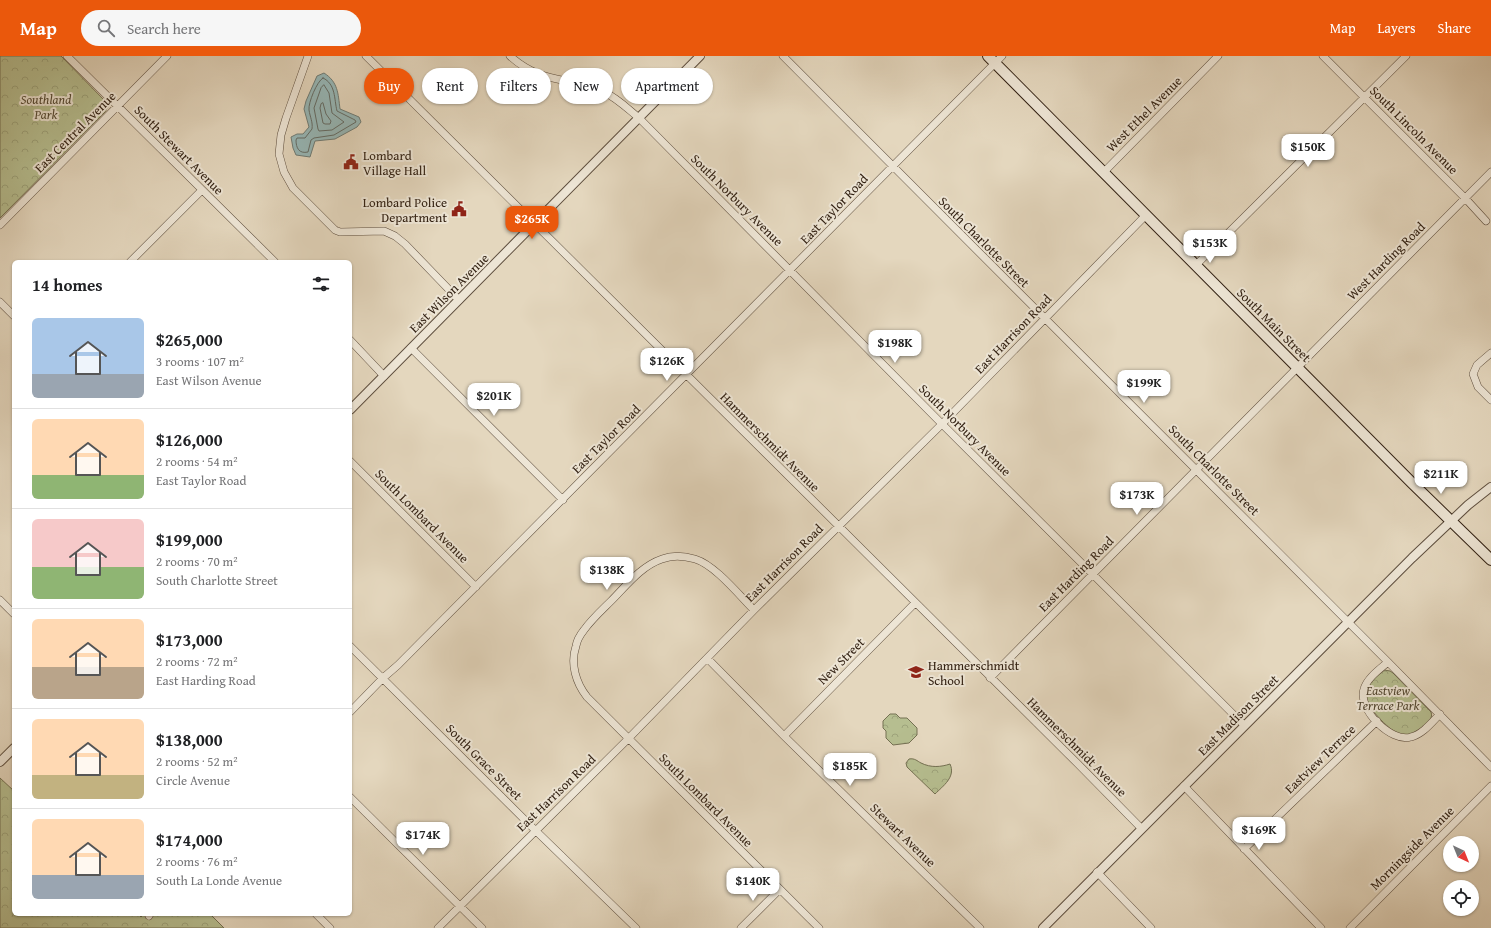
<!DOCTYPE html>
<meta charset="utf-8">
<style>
:root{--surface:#fff;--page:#f6f6f6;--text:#202124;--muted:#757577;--line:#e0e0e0;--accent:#ea580c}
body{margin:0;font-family:"Gentium Book Plus",serif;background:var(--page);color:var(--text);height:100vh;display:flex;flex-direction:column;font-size:15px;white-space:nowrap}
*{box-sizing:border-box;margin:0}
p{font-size:13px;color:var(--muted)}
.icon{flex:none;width:22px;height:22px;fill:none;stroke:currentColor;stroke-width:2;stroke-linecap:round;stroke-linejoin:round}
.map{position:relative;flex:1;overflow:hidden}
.panel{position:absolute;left:12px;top:204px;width:340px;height:656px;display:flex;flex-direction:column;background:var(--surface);border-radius:6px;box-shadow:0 1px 3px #0004}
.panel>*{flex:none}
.hud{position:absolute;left:364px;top:12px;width:380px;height:36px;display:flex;gap:8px}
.needle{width:26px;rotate:137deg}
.buttons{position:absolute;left:1443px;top:780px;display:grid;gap:8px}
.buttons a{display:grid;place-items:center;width:36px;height:36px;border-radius:50%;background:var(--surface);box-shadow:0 1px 3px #0004;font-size:20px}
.price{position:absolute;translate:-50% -34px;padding:0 9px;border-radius:8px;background:#fff;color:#222;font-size:13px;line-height:26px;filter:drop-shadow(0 1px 2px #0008)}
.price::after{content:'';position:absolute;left:50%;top:24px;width:12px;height:9px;margin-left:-6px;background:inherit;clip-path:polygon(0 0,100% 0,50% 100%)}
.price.selected{background:var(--accent);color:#fff}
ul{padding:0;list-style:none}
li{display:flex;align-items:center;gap:12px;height:100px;padding:0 20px}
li+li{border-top:1px solid var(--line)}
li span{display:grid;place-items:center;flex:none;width:112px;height:80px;border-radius:6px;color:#555}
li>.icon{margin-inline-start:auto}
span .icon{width:48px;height:48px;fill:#fffc;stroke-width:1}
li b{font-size:17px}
h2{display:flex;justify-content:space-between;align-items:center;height:48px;padding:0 20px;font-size:17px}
.chip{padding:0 14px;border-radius:18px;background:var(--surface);box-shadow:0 1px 3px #0004;font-size:14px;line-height:36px}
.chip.selected{background:var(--accent);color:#fff}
header{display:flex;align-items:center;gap:24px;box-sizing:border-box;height:56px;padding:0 20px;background:var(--accent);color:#fff}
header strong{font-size:19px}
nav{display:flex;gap:22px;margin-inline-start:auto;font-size:14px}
.search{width:280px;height:36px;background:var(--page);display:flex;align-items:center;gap:10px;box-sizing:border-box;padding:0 14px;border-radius:22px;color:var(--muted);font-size:15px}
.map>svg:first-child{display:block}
</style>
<header>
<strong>Map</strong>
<div class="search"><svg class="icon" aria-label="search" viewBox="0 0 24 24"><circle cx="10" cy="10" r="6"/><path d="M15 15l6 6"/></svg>Search here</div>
<nav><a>Map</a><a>Layers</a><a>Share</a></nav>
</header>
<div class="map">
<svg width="1491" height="872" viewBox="0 0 1491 872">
<defs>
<pattern id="park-crowns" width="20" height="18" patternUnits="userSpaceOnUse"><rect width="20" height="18" fill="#b6be90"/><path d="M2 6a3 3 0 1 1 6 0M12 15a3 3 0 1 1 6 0" fill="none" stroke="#9da37b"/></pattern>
</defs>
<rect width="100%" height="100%" fill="#e4d7be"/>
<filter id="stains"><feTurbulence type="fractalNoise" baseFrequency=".005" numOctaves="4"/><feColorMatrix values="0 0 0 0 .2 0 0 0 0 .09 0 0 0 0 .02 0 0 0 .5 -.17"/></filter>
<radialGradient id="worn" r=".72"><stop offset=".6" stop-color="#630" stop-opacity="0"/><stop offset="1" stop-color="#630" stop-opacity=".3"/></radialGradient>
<path fill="url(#park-crowns)" stroke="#747052" d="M0 0H61L107 47 108 51 105 56 0 162Z
M1384 614 1390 615 1393 617 1431 656C1433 662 1429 665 1425 669 1407 686 1396 679 1381 664 1368 650 1359 639 1375 622 1378 619 1381 616 1384 614Z
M890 658H896L900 662H907L917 672V679L909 687 893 689 886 682V675L883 672V665Z
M909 703C915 702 917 705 921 707 931 712 941 711 950 708 956 721 943 730 935 738L907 711 906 707Z
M0 722 14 735V858H138L141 861 144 858H210L224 872H0Z"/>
<path fill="#97b8b8" stroke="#6f7c76" d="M324 17C338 26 338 37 340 53L359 61 361 66 357 71 335 83 315 85 310 101 296 99 293 92 291 81 297 78H303L309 71 304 53 306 45 317 20Z"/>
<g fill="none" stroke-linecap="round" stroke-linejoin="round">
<path stroke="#646c66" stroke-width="1" d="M323 22C336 28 334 43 337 55L355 64 356 66 334 79 314 82 311 84 308 96C299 98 296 92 296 84L297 82H305L312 73C313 66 310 61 309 54 308 47 317 25 323 22Z
M324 29 329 37 332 57 344 66 332 74 319 75 318 73 314 52 321 32Z
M323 47 326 58 331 65 330 68H325L323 67 320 52 321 48Z"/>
<g stroke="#5e4e3e" stroke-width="8">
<path id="minor" d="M67 0 275 206
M308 0 286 62 281 79 279 98 284 116 293 132 335 174 340 176 384 175 395 180 405 188 459 244
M366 0 1078 708 1141 772
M510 0C542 29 569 20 604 36 617 42 628 53 639 62L942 368 1244 669
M783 0 1388 606 1491 711
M1323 0 1465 142 1486 165
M1104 116 1218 0
M0 169 167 0
M130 206 202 134
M1196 209 1406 0
M0 246 14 260
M350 284 384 320
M411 292 563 444
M1491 297 1477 309 1473 318 1478 331 1491 344
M350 405 476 531
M0 544 14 558
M754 554C739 539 715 509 695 503 685 500 672 499 662 503 641 510 626 530 611 545 602 554 592 563 584 574 580 579 577 584 576 590 570 608 576 627 587 641L819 872
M350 590 535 774 636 872
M707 602 784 680 980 872
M1388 606C1380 613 1367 622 1364 633 1357 653 1391 687 1411 681 1423 678 1432 666 1440 658
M990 622 1491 116
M350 656 383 622 398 609 1002 0
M784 680 915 547
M1184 730 1321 872
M350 741 482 872
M1244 793 1377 665
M1097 816 1151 872
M316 858 330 872
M149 860 150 858
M438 872 628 683 754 554 942 368 1146 159
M741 872 779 834
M1350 872 1491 730"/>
</g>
<g stroke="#5e4e3e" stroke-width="10">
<path id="tertiary" d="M350 354 700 0
M0 706 14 692
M1043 872 1412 502 1468 449 1491 431"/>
</g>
<g stroke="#322113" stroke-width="12">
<path id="secondary" d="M988 0 1412 427 1491 504"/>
</g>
<use href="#minor" stroke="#ede5d5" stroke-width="7"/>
<use href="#tertiary" stroke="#ede5d5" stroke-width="8"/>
<use href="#secondary" stroke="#ede5d5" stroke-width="10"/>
</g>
<defs>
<g id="civic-bare" transform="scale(1.2)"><path d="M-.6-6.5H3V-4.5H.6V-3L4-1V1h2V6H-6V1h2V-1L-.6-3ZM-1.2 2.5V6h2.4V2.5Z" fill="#8f2418" stroke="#ede5d5" stroke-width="2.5" paint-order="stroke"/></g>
<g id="school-bare" transform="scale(1.2)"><path d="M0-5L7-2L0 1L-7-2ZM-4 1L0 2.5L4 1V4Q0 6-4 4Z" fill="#8f2418" stroke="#ede5d5" stroke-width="2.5" paint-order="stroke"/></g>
</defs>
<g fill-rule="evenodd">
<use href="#civic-bare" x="351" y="106"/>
<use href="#civic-bare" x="459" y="153"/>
<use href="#school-bare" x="916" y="616"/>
</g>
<g text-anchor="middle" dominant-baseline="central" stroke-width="4" stroke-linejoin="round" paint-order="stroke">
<g font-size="13" font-style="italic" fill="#534832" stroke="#ede5d5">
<text x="46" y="43">Southland<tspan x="46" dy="15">Park</tspan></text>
<text x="1388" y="634">Eastview<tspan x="1388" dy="15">Terrace Park</tspan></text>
</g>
<g font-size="13" fill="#322113" stroke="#ede5d5">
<text transform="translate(1144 58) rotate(-45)">West Ethel Avenue</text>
<text transform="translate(1414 74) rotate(45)">South Lincoln Avenue</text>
<text transform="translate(75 76) rotate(-45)">East Central Avenue</text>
<text transform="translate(179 94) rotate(45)">South Stewart Avenue</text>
<text transform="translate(737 144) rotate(45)">South Norbury Avenue</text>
<text transform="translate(834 153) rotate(-46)">East Taylor Road</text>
<text transform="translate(984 186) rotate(45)">South Charlotte Street</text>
<text transform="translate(1386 205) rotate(-45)">West Harding Road</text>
<text transform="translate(449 237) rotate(-45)">East Wilson Avenue</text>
<text transform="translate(1274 269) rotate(45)">South Main Street</text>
<text transform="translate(1013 278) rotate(-46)">East Harrison Road</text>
<text transform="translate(965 374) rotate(45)">South Norbury Avenue</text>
<text transform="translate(606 383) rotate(-45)">East Taylor Road</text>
<text transform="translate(770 386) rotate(45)">Hammerschmidt Avenue</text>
<text transform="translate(1214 414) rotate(45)">South Charlotte Street</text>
<text transform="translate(422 460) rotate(45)">South Lombard Avenue</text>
<text transform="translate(784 507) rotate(-45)">East Harrison Road</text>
<text transform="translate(1076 518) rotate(-45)">East Harding Road</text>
<text transform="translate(841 605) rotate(-45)">New Street</text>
<text transform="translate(1238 659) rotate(-45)">East Madison Street</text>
<text transform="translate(1077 691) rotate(45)">Hammerschmidt Avenue</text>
<text transform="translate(1320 703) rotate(-44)">Eastview Terrace</text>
<text transform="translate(484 706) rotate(45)">South Grace Street</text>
<text transform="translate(556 737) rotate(-44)">East Harrison Road</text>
<text transform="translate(706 744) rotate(45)">South Lombard Avenue</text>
<text transform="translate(903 779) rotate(44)">Stewart Avenue</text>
<text transform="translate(1412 792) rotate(-45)">Morningside Avenue</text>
</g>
<g font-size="13" fill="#322113" stroke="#ede5d5" text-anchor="start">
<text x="363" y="99">Lombard<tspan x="363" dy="15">Village Hall</tspan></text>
<text x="447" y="146" text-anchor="end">Lombard Police<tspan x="447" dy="15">Department</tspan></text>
<text x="928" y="609">Hammerschmidt<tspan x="928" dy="15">School</tspan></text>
</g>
</g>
<rect width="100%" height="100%" filter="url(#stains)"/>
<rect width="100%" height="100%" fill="url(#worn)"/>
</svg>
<div class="buttons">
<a><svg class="needle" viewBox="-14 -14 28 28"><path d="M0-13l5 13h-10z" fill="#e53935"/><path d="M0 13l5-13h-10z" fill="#757577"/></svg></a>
<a><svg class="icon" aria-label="locate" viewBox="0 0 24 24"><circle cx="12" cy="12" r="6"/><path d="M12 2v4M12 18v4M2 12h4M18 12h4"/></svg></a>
</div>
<b class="price" style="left:1308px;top:112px">$150K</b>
<b class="price selected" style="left:532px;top:184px">$265K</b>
<b class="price" style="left:1210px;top:208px">$153K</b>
<b class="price" style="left:895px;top:308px">$198K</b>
<b class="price" style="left:667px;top:326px">$126K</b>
<b class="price" style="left:1144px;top:348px">$199K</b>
<b class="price" style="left:494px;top:361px">$201K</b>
<b class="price" style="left:1441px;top:439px">$211K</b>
<b class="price" style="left:1137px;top:460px">$173K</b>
<b class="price" style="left:607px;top:535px">$138K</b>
<b class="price" style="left:850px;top:731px">$185K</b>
<b class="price" style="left:1259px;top:795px">$169K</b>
<b class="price" style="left:423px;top:800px">$174K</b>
<b class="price" style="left:753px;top:846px">$140K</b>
<div class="hud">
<a class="chip selected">Buy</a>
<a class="chip">Rent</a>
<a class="chip">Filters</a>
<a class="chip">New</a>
<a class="chip">Apartment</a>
</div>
<section class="panel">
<h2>14 homes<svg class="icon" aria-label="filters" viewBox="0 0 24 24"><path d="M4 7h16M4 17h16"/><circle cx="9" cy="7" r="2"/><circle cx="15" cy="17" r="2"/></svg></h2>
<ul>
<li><span style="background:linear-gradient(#a9c7e8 70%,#9aa5b1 0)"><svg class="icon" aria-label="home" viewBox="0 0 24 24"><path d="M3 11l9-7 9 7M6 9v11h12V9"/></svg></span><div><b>$265,000</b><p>3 rooms · 107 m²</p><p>East Wilson Avenue</p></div></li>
<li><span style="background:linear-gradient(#ffd9b3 70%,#8fb573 0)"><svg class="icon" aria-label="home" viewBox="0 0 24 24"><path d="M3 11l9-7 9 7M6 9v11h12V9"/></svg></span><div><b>$126,000</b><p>2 rooms · 54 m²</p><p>East Taylor Road</p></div></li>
<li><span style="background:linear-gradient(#f6c9c9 60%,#8fb573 0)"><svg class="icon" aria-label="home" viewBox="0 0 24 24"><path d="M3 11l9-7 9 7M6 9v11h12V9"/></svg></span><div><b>$199,000</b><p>2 rooms · 70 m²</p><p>South Charlotte Street</p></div></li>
<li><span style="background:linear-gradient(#ffd9b3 60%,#b9a48a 0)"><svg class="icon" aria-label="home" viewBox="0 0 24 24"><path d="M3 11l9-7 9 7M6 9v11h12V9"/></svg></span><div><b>$173,000</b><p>2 rooms · 72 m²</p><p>East Harding Road</p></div></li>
<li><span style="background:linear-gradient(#ffd9b3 70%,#c2b280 0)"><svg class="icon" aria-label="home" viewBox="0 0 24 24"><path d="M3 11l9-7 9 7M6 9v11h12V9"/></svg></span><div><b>$138,000</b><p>2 rooms · 52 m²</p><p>Circle Avenue</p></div></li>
<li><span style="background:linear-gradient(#ffd9b3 70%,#9aa5b1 0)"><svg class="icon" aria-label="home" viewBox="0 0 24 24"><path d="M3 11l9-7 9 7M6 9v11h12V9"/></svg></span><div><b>$174,000</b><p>2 rooms · 76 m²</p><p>South La Londe Avenue</p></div></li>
</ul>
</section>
</div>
